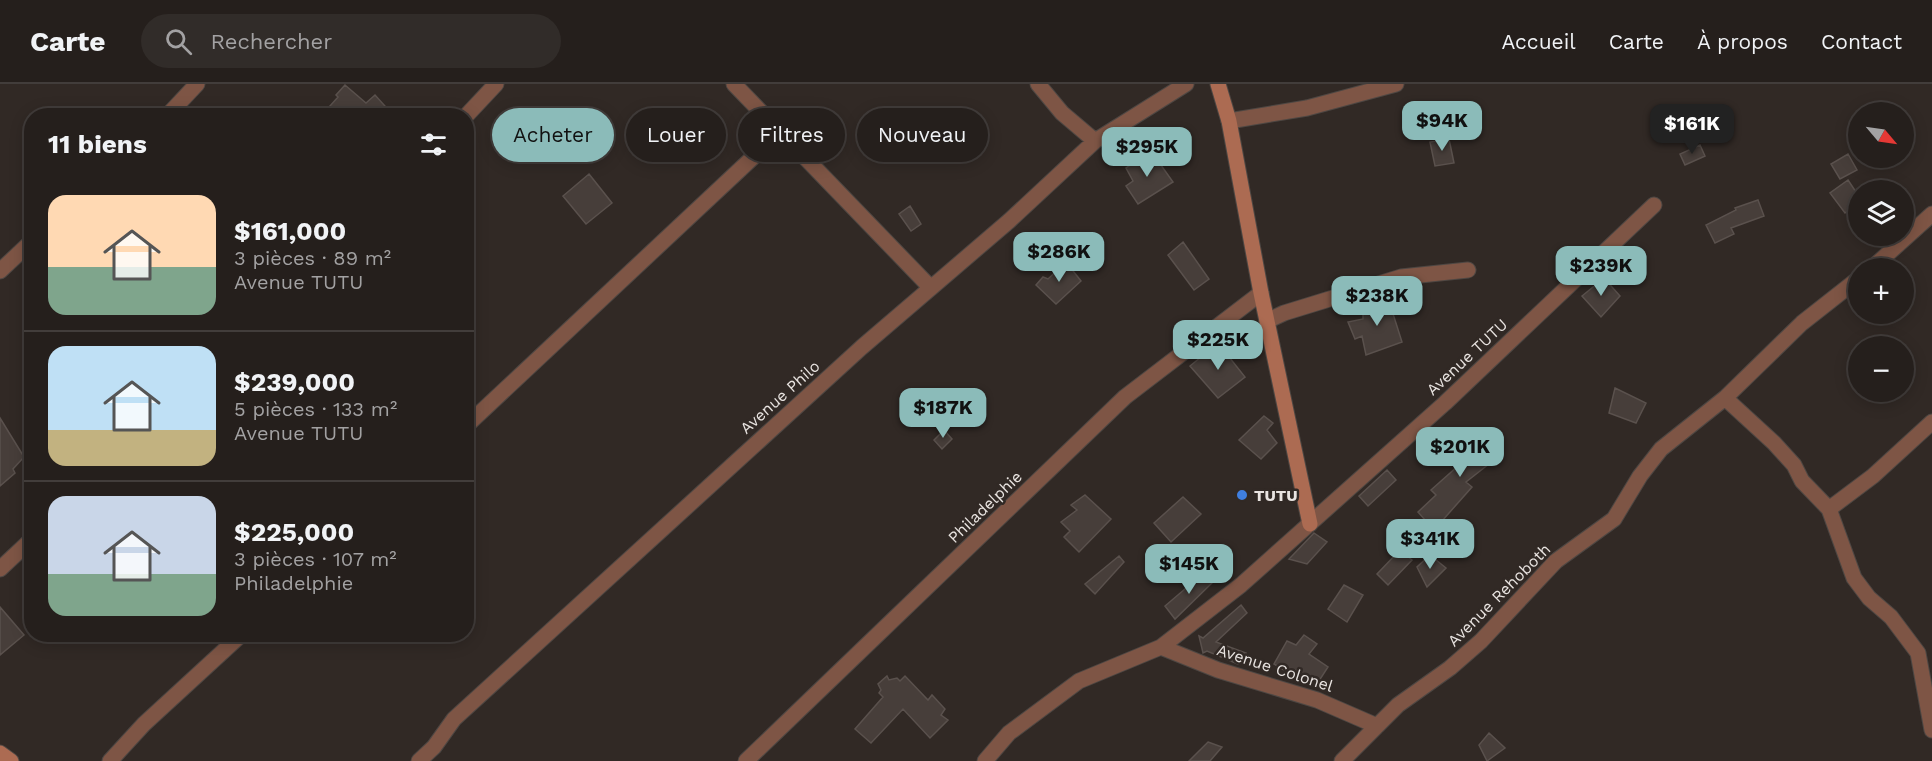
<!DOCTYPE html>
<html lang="fr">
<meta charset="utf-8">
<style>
:root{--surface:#251f1c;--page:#312c29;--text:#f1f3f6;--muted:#a3a2a3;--line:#423d3b;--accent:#8bbbb9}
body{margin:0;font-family:"Work Sans",sans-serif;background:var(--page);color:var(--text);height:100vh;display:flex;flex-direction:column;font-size:22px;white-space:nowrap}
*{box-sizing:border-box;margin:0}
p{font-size:20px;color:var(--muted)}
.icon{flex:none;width:33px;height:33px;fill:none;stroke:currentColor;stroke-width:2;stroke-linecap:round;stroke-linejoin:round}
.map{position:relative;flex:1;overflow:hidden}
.drawer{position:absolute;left:24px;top:24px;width:450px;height:534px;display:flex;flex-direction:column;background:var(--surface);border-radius:24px;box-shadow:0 3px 15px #0003,0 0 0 2px var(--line)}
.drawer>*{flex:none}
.guide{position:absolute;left:492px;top:24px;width:570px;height:54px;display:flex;gap:12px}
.needle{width:39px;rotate:119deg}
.buttons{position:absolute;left:1848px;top:18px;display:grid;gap:12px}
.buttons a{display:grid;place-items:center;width:66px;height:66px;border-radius:50%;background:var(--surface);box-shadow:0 3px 15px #0003,0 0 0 2px var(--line);font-size:30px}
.price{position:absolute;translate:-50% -51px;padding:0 14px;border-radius:12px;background:var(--accent);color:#111;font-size:20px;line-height:39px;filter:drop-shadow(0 2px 3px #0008)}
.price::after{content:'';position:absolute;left:50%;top:36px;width:18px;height:14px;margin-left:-9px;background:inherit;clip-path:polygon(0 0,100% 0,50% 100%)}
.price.current{background:#222;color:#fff}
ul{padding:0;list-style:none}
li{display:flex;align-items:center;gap:18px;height:150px;padding:0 24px}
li+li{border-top:2px solid var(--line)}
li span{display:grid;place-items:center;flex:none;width:168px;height:120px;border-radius:18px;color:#555}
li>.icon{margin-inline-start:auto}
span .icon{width:72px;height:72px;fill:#fffc;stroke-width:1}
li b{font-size:26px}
h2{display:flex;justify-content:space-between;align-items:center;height:72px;padding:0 24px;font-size:26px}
.chip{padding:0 21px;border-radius:27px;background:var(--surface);box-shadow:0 3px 15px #0003,0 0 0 2px var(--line);font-size:21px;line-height:54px}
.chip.current{background:var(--accent);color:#111}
header{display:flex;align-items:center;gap:36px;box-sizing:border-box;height:84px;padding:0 30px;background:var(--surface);border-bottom:2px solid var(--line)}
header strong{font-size:28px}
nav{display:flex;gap:33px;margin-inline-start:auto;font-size:21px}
.search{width:420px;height:54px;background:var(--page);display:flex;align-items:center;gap:15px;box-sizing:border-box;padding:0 21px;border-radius:33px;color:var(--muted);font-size:22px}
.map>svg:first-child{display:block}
</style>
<header>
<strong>Carte</strong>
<div class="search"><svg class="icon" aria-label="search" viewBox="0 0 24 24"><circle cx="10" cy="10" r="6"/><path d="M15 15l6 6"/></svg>Rechercher</div>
<nav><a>Accueil</a><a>Carte</a><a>À propos</a><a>Contact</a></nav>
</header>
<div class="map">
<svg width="1932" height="677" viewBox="0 0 1932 677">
<rect width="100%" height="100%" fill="#312925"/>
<path fill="#473e3a" stroke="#5a514d" stroke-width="1.5" d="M345 1 366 19 375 11 394 32H321L338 13 336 11Z
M1449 55 1454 79 1435 82 1430 58Z
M1700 61 1705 72 1685 81 1680 70Z
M1151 67 1173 98 1138 120 1126 102 1133 97 1126 84Z
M1848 70 1857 86 1840 95 1831 80Z
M589 90 612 119 586 140 563 112Z
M1848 96 1858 111V119L1845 129 1830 109Z
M1758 116 1764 132 1731 144 1734 150 1715 159 1706 141 1736 126 1735 124Z
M910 122 921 140 911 147 899 130Z
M1183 158 1209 195 1194 206 1168 171Z
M1066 178 1081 197 1056 220 1036 201 1043 193 1048 195Z
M1604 194 1620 212 1601 233 1582 212Z
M1388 214 1402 258 1366 271 1362 252 1355 255 1348 238 1363 235V224Z
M1218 259 1245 293 1218 314 1190 282Z
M1615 304 1646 319 1636 339 1609 329Z
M1264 332 1273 339 1267 346 1277 359 1261 375 1239 356Z
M0 334 24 373 13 385 15 389 0 402Z
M944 346 952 355 942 365 934 356Z
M1481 346 1503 369 1466 398 1472 403 1434 446 1418 428 1436 411 1431 406 1459 381 1451 375 1464 359Z
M1387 386 1396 396 1368 422 1359 412Z
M1085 411 1111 435 1079 468 1064 453 1070 447 1061 438 1077 426 1071 421Z
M1183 413 1201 430 1171 458 1154 439Z
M1314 449 1327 458 1307 480 1289 475Z
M1400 466 1412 476 1388 501 1377 490Z
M1430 471 1446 484 1427 503 1417 483Z
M1119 472 1124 478 1095 510 1085 500Z
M1206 487 1214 497 1175 535 1165 522Z
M1344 501 1363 511 1347 538 1328 525Z
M1241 521 1247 529 1216 558 1246 569 1238 580 1207 567 1203 569 1199 552 1203 554Z
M0 523 24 551 0 571Z
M1304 551 1317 560 1309 570 1328 583 1317 600 1296 586 1292 591 1274 580 1287 557 1296 561Z
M887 592 889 596 897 594 900 597 905 592 928 616 932 611 945 625 941 631 948 636 930 654 903 625 871 659 855 645 883 613 879 609 881 606 878 600Z
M1489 649 1505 664 1487 677 1479 661Z
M1208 658 1222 663 1210 677H1189Z"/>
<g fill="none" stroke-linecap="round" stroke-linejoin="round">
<g stroke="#4e4743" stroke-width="17">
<path id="street" d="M734 0 930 203
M1038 0 1062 29 1095 57
M167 32 197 0
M466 32 496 0
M1229 37 1307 24 1396 0
M1872 184 1932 130
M0 187 32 157
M1267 237 1284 229 1401 193 1468 186
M1725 314 1774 359 1794 381 1802 397 1829 425 1854 494 1869 514 1891 533 1918 569 1932 646
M466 342 780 48
M1829 425 1873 392 1932 338
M0 485 32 455
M1161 563 1218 586 1317 616 1377 642
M110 677 144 640 242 550
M419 677 434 663 454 635 862 263 1009 137 1095 57 1186 0
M746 677 1125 313 1261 209
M985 677 1009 649 1079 597 1161 563 1241 501 1445 319 1654 121
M1342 677 1398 621 1450 584 1481 557 1556 477 1614 435 1640 392 1661 365 1725 314 1802 239 1858 195"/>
</g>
<g stroke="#4e4743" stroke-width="17">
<path id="secondary" d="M1218 0 1229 37 1261 209 1310 440
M0 669 11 677"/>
</g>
<use href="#street" stroke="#7e5545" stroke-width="15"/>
<use href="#secondary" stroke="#ac6b52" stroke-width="15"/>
</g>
<circle fill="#3f7fe0" stroke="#312925" stroke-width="2" cx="1242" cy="411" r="6"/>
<g text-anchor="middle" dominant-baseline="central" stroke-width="5" stroke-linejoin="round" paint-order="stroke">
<g font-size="16" fill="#e9e4e1" stroke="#312925">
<text transform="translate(1467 273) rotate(-43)">Avenue TUTU</text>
<text transform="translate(780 313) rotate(-42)">Avenue Philo</text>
<text transform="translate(985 423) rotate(-44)">Philadelphie</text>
<text transform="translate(1499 511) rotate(-45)">Avenue Rehoboth</text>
<text transform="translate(1275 584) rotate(18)">Avenue Colonel</text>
</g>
<g font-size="16" font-weight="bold" fill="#e9e4e1" stroke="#312925" text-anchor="start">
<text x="1254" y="411">TUTU</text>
</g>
</g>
</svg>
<div class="buttons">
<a><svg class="needle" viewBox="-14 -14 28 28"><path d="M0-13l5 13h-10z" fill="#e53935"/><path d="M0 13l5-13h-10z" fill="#a3a2a3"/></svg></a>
<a><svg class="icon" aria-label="layers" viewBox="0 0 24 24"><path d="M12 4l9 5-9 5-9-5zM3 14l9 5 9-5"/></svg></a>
<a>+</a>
<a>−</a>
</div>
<b class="price" style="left:1442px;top:68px">$94K</b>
<b class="price current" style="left:1692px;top:71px">$161K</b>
<b class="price" style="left:1147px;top:94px">$295K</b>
<b class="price" style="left:1059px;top:199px">$286K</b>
<b class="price" style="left:1601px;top:213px">$239K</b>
<b class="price" style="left:1377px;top:243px">$238K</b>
<b class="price" style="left:1218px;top:287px">$225K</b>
<b class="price" style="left:943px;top:355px">$187K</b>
<b class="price" style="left:1460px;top:394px">$201K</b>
<b class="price" style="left:1430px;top:486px">$341K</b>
<b class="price" style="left:1189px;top:511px">$145K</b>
<div class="guide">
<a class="chip current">Acheter</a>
<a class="chip">Louer</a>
<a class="chip">Filtres</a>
<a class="chip">Nouveau</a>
</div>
<section class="drawer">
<h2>11 biens<svg class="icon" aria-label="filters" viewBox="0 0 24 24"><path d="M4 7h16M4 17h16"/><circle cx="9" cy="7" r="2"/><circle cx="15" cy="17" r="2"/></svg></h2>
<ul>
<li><span style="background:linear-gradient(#ffd9b3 60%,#7fa58c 0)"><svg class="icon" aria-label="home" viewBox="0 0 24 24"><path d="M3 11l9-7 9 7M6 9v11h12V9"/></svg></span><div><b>$161,000</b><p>3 pièces · 89 m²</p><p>Avenue TUTU</p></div></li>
<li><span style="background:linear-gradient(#bfe0f5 70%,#c2b280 0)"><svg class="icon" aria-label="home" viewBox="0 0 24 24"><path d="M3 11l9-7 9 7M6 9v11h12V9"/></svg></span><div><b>$239,000</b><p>5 pièces · 133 m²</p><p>Avenue TUTU</p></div></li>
<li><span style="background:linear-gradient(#c9d6e8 65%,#7fa58c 0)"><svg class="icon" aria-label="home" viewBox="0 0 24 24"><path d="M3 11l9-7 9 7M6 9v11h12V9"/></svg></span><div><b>$225,000</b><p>3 pièces · 107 m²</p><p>Philadelphie</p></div></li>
</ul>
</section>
</div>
